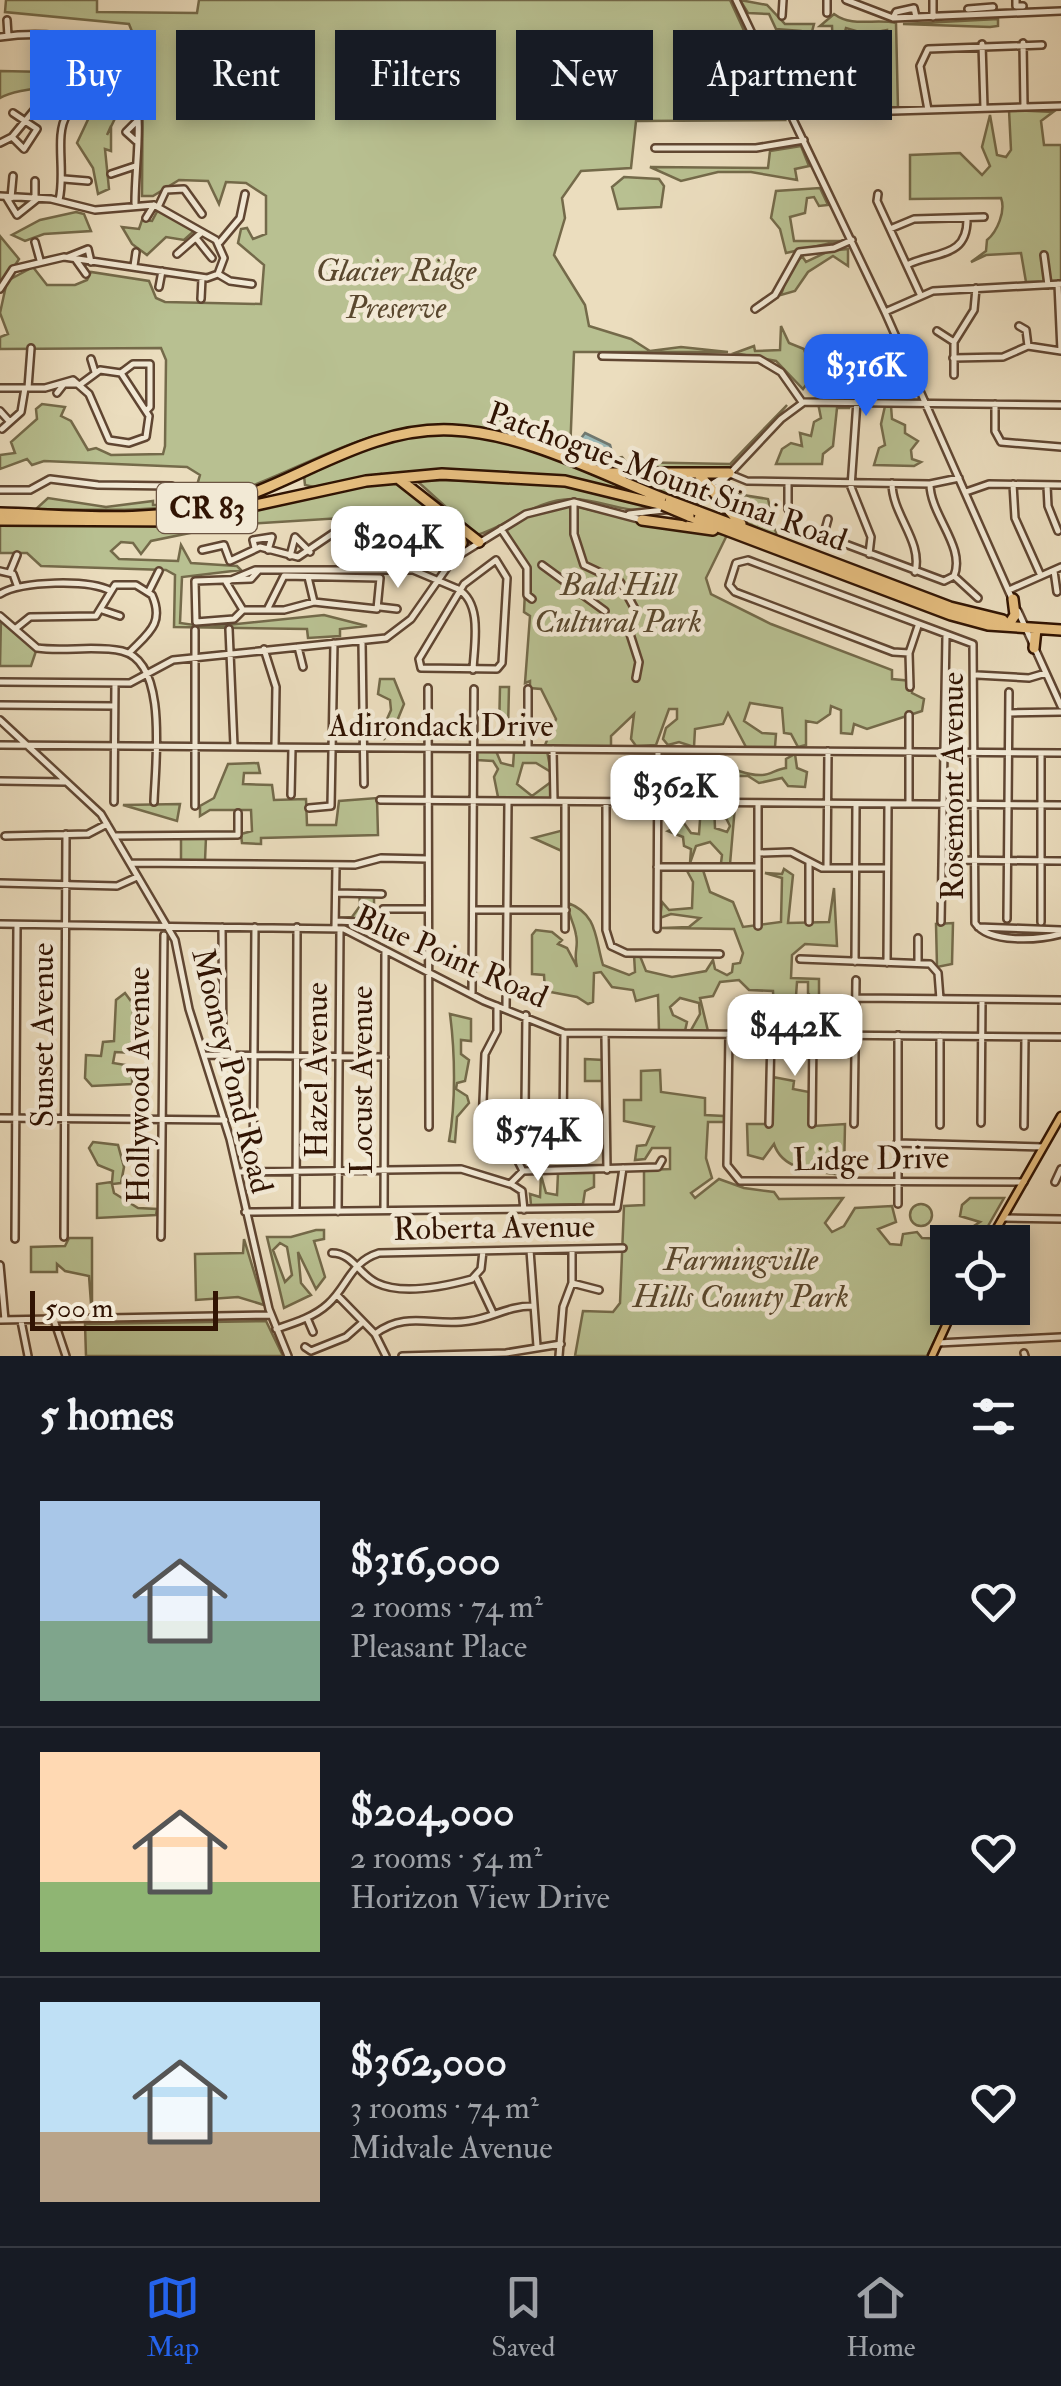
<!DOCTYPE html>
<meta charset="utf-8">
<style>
:root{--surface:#171b24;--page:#20242c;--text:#f1f3f6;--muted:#9ea1a6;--line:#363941;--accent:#2563eb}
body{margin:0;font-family:"IM FELL Double Pica",serif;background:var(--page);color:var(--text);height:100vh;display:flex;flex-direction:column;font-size:38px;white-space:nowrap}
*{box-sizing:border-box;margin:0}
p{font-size:32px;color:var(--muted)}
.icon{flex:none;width:55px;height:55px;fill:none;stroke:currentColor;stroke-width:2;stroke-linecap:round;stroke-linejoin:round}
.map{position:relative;height:1356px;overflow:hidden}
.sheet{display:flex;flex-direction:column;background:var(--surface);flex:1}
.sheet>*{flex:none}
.top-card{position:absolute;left:30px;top:30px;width:1002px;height:90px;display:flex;gap:20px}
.fabs{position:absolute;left:930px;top:1225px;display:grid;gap:20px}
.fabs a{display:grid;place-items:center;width:100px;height:100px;border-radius:0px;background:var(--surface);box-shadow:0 5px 15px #0003;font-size:50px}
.scale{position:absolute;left:30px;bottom:25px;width:188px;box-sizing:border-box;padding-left:10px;border:5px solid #311403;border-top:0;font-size:28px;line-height:35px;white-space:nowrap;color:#311403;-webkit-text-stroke:8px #f2e9d5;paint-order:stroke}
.price{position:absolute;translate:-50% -85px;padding:0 22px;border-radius:20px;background:#fff;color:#222;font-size:32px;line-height:65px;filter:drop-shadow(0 2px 5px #0008)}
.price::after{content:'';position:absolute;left:50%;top:60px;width:30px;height:22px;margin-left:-15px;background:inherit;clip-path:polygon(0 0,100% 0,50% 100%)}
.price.active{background:var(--accent);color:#fff}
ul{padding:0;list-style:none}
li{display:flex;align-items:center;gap:30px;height:250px;padding:0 40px}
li+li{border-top:2px solid var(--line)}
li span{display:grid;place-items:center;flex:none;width:280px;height:200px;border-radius:0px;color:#555}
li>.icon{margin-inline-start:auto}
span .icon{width:120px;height:120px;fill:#fffc;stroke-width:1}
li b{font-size:42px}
h2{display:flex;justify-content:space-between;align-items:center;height:120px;padding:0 40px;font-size:42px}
.tag{padding:0 35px;border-radius:0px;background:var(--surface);box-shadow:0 5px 15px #0003;font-size:35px;line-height:90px}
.tag.active{background:var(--accent);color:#fff}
.tabs{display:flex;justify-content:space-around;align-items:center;height:140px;border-top:2px solid var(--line);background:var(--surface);font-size:28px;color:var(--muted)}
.tabs a{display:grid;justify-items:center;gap:5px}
.tabs .active{color:var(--accent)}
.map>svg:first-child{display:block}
</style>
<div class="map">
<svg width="1061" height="1356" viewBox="0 0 1061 1356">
<rect width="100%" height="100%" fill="#ebddbe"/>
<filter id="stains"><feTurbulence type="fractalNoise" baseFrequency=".002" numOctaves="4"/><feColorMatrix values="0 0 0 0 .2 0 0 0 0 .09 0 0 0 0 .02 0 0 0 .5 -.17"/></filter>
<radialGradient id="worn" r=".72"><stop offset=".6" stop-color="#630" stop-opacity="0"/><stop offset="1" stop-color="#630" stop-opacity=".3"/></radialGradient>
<path fill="#b8c091" stroke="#746a4a" stroke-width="2.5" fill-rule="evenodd" d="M6 0H97V12L197 13 199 0H730L785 120 636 121 631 168 581 171 562 198 565 218 554 255 585 305 589 326 631 339 650 351 681 347 728 352H574L570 453C521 438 472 422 420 427 347 433 276 485 204 501 148 514 93 509 36 509L48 498 106 507 153 501V505C177 506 195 499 200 475L187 467 44 461 32 465 27 459 0 469V455L15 453 11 442 37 419 36 409 42 404 65 407 61 416 71 421 88 450 96 448 111 455 163 454 165 446 166 360 161 348 0 349V337L8 334 0 313 7 281 33 267 47 285H75L87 280 91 272 149 281 156 298 165 302 261 304 264 265 238 243 241 229 247 228 253 239 266 234V196L246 183 226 182 219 204 208 181 179 180 153 196H142L143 59 129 24 5 12Z
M740 0 767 5 785 24H814L809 43 801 31 776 29 769 14 748 13Z
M834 14C853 28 875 18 896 23L898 109 864 111V105L870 106 881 96 877 88H863L865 76 884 79 883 67 873 65 871 60 883 58 876 45 887 41V30L866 34 846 28 834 69 832 26H820Z
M998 19V26L990 27 903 24Z
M76 58 132 91 133 107 121 106 107 135 111 126V151L105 149 109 189 98 194 93 168 77 143 100 94C85 81 17 87 0 98V71L49 72Z
M1009 110 1053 112 1041 121 1044 145H1061V282H1026L1021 253 986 255 971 262 986 251 987 240C997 232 1006 211 1001 198L910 199V155L960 153 982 175 990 166 982 147 990 115 997 155 1006 157 1011 150Z
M801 146 809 166 795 169 797 180 751 172H718L681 181 650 167 768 168 770 151Z
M624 177 659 179 664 186 661 207 618 209 612 187Z
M820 188 828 205 819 206 814 197 807 198 805 213 790 217 794 241H840L786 253 780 229 771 218 776 191Z
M159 208 194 231 184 240 166 237 147 255 132 244 122 227 139 229 142 220 152 221Z
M76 212 84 214 91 231 44 234 25 241 12 235 40 220Z
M0 236 19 259 0 289Z
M848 249V266L833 256 808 272 795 291 781 295 788 273 802 256 806 262 829 251Z
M781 326 789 343 804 349 807 358 894 353 913 388 905 390 899 378 850 376 848 386 843 374 820 381 811 378 803 389 776 361 735 353 754 346 755 351 780 350Z
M818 403H850L849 408H837L833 446 823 454 822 464H776L782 449 791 443 802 446 800 433 811 436 814 422 821 418Z
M787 405 736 465 716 473 610 470 572 458 586 457 592 462 622 457 626 462 730 464Z
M885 406H891L892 419 905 425V433L918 441 911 450 912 459 921 462 914 466 874 465 879 448 885 445 881 424Z
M447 430 530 447 632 491 528 474 382 478 381 474 314 487 305 485 304 476 378 440Z
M641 477 701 480 705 484 684 500 641 486Z
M416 480 546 481 658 508C626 516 603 499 572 499 536 499 509 526 477 535Z
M401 483 455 529 450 553 436 561 444 552 443 537 407 521 374 524 358 517 229 525 151 541 141 554 133 543 121 542 111 551 119 559 178 561 181 545 191 563 237 566 241 570 182 577 180 623 208 627 324 615 367 626 340 629V636L308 638 307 629 174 627 175 575 166 570 41 566 27 553H0V525L166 526 361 485Z
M724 492 768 499 777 537 745 522 719 494Z
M567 504 636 521 727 535 706 578 711 594 771 624 892 670V679L912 681V693L924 699 922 711 867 729 854 724 852 734 841 733V710L831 706 830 714 817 723 806 721V745L798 747 791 734 784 733 782 708 750 703 744 721 762 733 776 734 775 747H746L728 713 723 724 695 729 694 747 679 742 668 745 663 739 666 728 677 719V709H669L656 745 636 746 631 739 634 714 611 736V748L545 745 556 719 541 689 530 688V681L525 683 530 616 524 612 526 571 500 532 522 518Z
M1 618 36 651 31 666H0Z
M380 679H394L404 704 393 731 384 739 380 735 391 710 390 700 378 694Z
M500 687H509L508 730 499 731Z
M477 751H496L501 763 513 766 514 752 547 751 551 772 536 763H523L517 784 532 796 551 782V799L498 797 494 777 498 769 493 761 477 760Z
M693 752C717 759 739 776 762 775 771 775 776 769 786 768V759L795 754 797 768 807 772 805 787 788 786 782 778 759 783 748 776H691Z
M258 763 260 773H244L243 784 272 785 274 800 306 799 307 825H336L339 801 377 798 378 835 261 838V844L242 843 241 834 252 831 251 810H210L200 816V806L214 798 228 764Z
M180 804 177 821 123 805Z
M714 805 715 828 727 832 730 826 721 808 735 806 730 864 721 863 722 855 710 842 696 846 690 863 691 849 684 846 683 837 668 831 684 823 691 833 699 834 701 806Z
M564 830V852L533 838Z
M206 837 205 861 181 860V838Z
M686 869 703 870 710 892 733 902 743 927 781 922 782 878 765 873 782 874 784 869 793 875 788 923 829 922 834 888 837 946 805 944 792 955 791 978 819 979V1005L808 993V982H797L796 996 815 1005 814 1027 808 1011 798 1006 793 1012 795 1021 809 1023 810 1031H767L774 1010 773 991 749 990 739 980 720 982 713 996 700 998 708 1031 690 1032 700 1014 699 1003 680 998 670 1007 673 1015 687 1022 685 1031 659 1032 658 995 636 1001 633 990 612 987 601 972 594 973 593 1002 588 1004 577 997 545 991 544 975 532 974V935L536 930 552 932 562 940 558 944 567 948 577 967C573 953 579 947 576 935 574 922 568 916 568 903 598 914 595 939 603 965L629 975 635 972 634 955 640 956 646 971 672 977 706 971 713 960 715 969 727 975 732 972 733 964 740 963 743 953 734 929 662 928 689 927 700 918 671 914 660 918 662 902 669 910 692 908 693 882Z
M359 890 374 891V920L368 921 364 929 340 924V918L352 917 360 906Z
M953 923 952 964 937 967 936 924Z
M125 993 133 1004V1053L115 1052 113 1063 132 1066V1084L92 1086 85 1078 86 1055 101 1056 103 1042 114 1041 116 1000Z
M450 1014 471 1019V1041L461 1040V1054L469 1060 465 1081 457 1083 456 1089 467 1096 469 1103 457 1117 455 1142 449 1141C456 1103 455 1052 450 1014Z
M585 1059 603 1060 602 1081H585Z
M660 1070 661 1092 705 1098V1115L724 1116V1122H708L706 1158 712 1178 691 1193 695 1198 719 1179 744 1188 774 1192 779 1199 843 1198 825 1223 832 1232 844 1226 855 1208 892 1206 896 1222 878 1229 890 1244 901 1245 903 1234 917 1232 922 1238 947 1239 957 1231 972 1242H948L950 1308 927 1356H575L583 1311 613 1312 620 1303 624 1206 644 1205V1170L670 1169V1148H652L645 1159 635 1160 637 1146 646 1145 654 1127 624 1121V1100H641V1071Z
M773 1077 794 1081 793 1089 809 1092V1120L814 1126 845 1124 844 1175C819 1172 783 1172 774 1144L763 1159 748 1155 747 1124H771Z
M93 1142 118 1145 124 1167 121 1183 112 1184 114 1193 138 1208 157 1209 156 1215 97 1218V1184L112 1182 113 1171 98 1165 89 1148Z
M558 1173H594V1187L585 1191 583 1204 531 1205 530 1194 540 1197 541 1175 546 1193 557 1195Z
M970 1198H1004L980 1240 966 1231 980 1222 960 1216 962 1205Z
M910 1215a11 11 0 1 1 22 0a11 11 0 1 1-22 0Z
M316 1230H324V1239L314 1241 325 1277 316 1289 298 1252 301 1283 311 1295 284 1308 267 1237H291ZM280 1243 287 1247 292 1275 285 1282 273 1250Z
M69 1238H92V1317L89 1276 65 1271 57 1264V1272H31V1247L65 1246Z
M244 1239 264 1305 238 1297 196 1300 195 1254 243 1253Z
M266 1321 283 1356H86L85 1324Z"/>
<path fill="#9abab9" stroke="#707870" stroke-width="2.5" d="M585 433 610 445 612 452C600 458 584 453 579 441Z"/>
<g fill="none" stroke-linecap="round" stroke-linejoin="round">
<g stroke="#604632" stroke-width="10">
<path id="minor" d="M736 0 885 312 1013 601
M846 0 893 18 1061 11
M1016 0V6H1023
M968 9 993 7
M827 13V0
M782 16 783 0
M933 17V0
M893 18 896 12 914 8 916 17
M7 20 8 36
M0 37C43 31 122 33 134 87 143 123 135 167 135 203
M40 37 45 46 52 37
M94 43 112 40 115 55
M1023 43 1024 107
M982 44 984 108
M928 110 920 66 928 49 1042 45
M861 112 859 82 869 40
M794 114 1061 106
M12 137 24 149 37 129 13 113
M136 141 126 132 136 122
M0 143 12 137 35 109 54 107 67 115
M655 148H756L804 140
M111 174 135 166
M64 179 88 181
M878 194 877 201 920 294
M0 196 51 199 95 210 154 205 216 240 224 258 218 274 207 278 64 257 13 269 0 289
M6 197 17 215 37 199
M11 198 13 176
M35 198V181
M59 200C66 173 54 134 67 115
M159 205 166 190 184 189 202 214
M146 218 154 205
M890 229 914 219 984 217
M196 238 212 258
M35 242 40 260
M220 242 240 218 245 194
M177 254 201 233
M1044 255 1048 285
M68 257 88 249 91 262
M76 260 86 274
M907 265C934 251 968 259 967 218
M134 266 136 252
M218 274 230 281 252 284
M1058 284 1061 351
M159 287 162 271
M201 299 202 278
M755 309 775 295 799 252 834 248 852 240
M885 312 933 291 1061 284
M1019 326 1026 330 1028 346
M937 331 954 342
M602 356 759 359 781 372 802 402
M953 358 1003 357 1028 346 1061 351
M91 359 95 372
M121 373 133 364H150V407L146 411
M954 375V342L974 310 976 288
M0 388H45L73 380 89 394 109 440 129 443 146 437 149 416 121 373 100 370 81 384
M28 388 31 348
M57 393 64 384H78
M857 401 851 487 871 537 869 554
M995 404V431L1001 442 1061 447
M0 411 9 421
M2 429 21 412 25 388
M730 474 747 481 930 484 959 478
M788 482V509L800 527 944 581 954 576C966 547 930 515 930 484
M892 483C892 515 923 541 915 572
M1013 484 1015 518 1041 576
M1047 486 1048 506 1058 531
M0 490H30L50 479 98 485 172 486
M966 492 989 484 1061 485
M574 502V534L584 565 620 582 636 611 630 634 639 662 636 678
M681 504 726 475
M686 507 718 486 781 419 804 402 1061 405
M629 514 672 509
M501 529 527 568V595L532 599
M823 537 828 519
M367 539 368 549 385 548 376 537
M255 548 253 540 272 537 268 550
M202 550 224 545 230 561 260 547 298 557 335 532 369 539 393 527C412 530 421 537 426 555L419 570
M290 556 295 537 310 552
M496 560 507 578 502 663 497 669 421 668 419 659 464 584Z
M542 565 605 611
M413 568 424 549
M0 571 13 574 17 585
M1054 571 1057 592
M10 572 17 555
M954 576 978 598
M308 577 314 602
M226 582 255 570H413L458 589
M226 582 243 610 234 619 196 622 195 581 251 579 258 571
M458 589C483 604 474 645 473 670
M1009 590 1061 567
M149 591 159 571
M0 594C22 581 88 579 111 591
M380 607 397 609
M102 610 120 616
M243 610H284L314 602 377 609 380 578 284 576 267 610
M1018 611 1061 706
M0 616 37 648C64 652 95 645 122 651 169 662 155 765 154 802
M15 629 30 617 96 616 115 585H136L152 595C165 624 147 634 129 653
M229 629 234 746
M362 642 364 784
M298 647 303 667
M264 649 276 687 275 747
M909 653 893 652 735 592 729 585 736 563 748 560 973 644 975 923C989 944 1039 940 1061 934
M977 675 1029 678 1046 673
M0 682 130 683 173 660 386 638 411 619 453 559 526 514 574 502 642 520
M910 687 909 653 918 626
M428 688 429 1127
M0 705 114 706
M1009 713 1061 712
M0 720 101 814 175 940 189 1009 230 1139 269 1309 288 1356
M0 745 1061 753
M528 749V689
M553 749 554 801
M0 781 66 782
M291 795 292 748
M380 800 1061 805
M114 802 115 683
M565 802V929
M606 802V930L611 946 626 953 720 954
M909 804V715
M195 806V630
M309 808 331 806 334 643
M5 836 88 834 107 824
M114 836 238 835V813
M758 853 791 852 822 868H887
M942 860 1061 861
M130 863 355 865 381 858 428 859
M657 867H758
M827 868 828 751
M0 883 117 886 137 877
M336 893 382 894
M383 909H427
M474 910H566
M1007 919 1009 692
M336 921 382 923
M809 922V862
M941 922 946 636
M1041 922V753
M0 924 344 929 484 1001 564 1033 1061 1037
M758 926V804
M222 927 223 1054
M978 927 1061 930
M335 928 336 866
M657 929 658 750
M800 959 930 964 938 973 940 999
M855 962 856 804
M887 963 888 804
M918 963V938
M472 994 474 689
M856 998 1061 1000
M506 1008 508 802
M729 1034 727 1165 740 1181 1024 1182
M605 1035 607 1170
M204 1055 385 1057
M525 1108 526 1015
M0 1118 225 1120
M981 1123 982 1000
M769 1124 771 1034
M812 1124 813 1035
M854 1124 856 980
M482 1125 485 1054 497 1031V1006
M940 1125V1036
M1024 1126 1025 1037
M563 1127 564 1033
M897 1143 1043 1147
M510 1145 523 1171
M239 1172 461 1169 510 1184 523 1171 658 1167 662 1160
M253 1172 255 927
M1055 1182 1061 1169
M511 1184 522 1191 524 1210
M898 1204V1035
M384 1211 385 950
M245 1212 617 1208 623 1168
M296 1212 297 927
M338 1212 340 930
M1003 1218 1061 1219
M64 1237 66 834
M161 1237 164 935
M15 1239 17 925
M530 1250 537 1346
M332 1253C353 1253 359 1275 377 1283 402 1295 446 1286 472 1279L481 1269 483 1251
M0 1265 5 1320
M476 1277 493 1313
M572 1283 599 1290
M337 1295 375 1334 386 1356
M307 1318 313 1332
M0 1320 270 1315
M54 1320 66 1356
M21 1321 28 1356
M276 1329C294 1323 314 1317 328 1304 348 1286 350 1262 379 1253L623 1248
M375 1334C406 1310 434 1327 469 1321 492 1318 508 1306 532 1306
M938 1343 1061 1337
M305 1347 311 1351 346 1337 363 1322
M1024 1353 1025 1356
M402 1356 506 1353 561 1344
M559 1356 563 1307 572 1283V1249"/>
</g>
<g stroke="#311403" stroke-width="11">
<path id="major" d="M989 1242 1061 1116
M932 1356 954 1308"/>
</g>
<g stroke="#311403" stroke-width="14">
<path id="highway" d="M607 473H729
M700 476 741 524
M399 479 479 542
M697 511 950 607 1003 620
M0 513C73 515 150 524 221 504 299 482 368 426 452 430 526 433 602 475 670 501
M689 516 951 615 988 625 1061 630
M0 520 183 521 366 481 442 474 565 481 663 505
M642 520 713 530
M453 559 462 543 459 526
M1011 621 1015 615 1013 599
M1034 648 1036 629"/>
</g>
<use href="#minor" stroke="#f2e9d5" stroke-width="5"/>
<use href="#major" stroke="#e6be7f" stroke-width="6"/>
<use href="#highway" stroke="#e6be7f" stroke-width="9"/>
<g stroke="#311403" stroke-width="14" stroke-linecap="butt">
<path id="highway-bridge" d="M670 501 697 511
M663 505 689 516"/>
</g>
<use href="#highway-bridge" stroke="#e6be7f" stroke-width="9"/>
</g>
<g text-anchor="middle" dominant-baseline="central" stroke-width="9" stroke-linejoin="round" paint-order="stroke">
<rect fill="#f2e9d5" stroke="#6b5442" stroke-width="2.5" x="157" y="483" width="100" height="50" rx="8"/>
<g font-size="30" font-weight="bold" fill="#311403">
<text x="207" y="508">CR 83</text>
</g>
<g font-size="32" font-style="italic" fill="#5a482e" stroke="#f2e9d5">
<text x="396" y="271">Glacier Ridge<tspan x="396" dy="37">Preserve</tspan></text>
<text x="618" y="585">Bald Hill<tspan x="618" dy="37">Cultural Park</tspan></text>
<text x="741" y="1260">Farmingville<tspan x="741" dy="37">Hills County Park</tspan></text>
</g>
<g font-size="32" fill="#311403" stroke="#f2e9d5">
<text transform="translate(667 477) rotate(20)">Patchogue-Mount Sinai Road</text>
<text x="441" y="726">Adirondack Drive</text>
<text transform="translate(953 786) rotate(-90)">Rosemont Avenue</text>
<text transform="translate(451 957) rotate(24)">Blue Point Road</text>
<text transform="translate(43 1035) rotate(-90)">Sunset Avenue</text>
<text transform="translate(317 1070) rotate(-90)">Hazel Avenue</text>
<text transform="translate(232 1071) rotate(76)">Mooney Pond Road</text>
<text transform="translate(362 1080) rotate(-90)">Locust Avenue</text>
<text transform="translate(139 1085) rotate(-90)">Hollywood Avenue</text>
<text transform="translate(871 1159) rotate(-1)">Lidge Drive</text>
<text transform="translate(494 1228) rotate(-1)">Roberta Avenue</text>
</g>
</g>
<rect width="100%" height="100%" filter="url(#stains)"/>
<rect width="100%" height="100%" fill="url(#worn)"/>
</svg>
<div class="fabs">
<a><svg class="icon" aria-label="locate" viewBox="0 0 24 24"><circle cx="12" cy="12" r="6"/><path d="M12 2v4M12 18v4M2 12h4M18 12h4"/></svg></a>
</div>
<div class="scale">500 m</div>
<b class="price active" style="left:866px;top:419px">$316K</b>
<b class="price" style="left:398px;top:591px">$204K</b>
<b class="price" style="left:675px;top:840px">$362K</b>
<b class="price" style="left:795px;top:1079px">$442K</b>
<b class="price" style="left:538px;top:1184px">$574K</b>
<div class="top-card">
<a class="tag active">Buy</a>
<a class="tag">Rent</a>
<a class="tag">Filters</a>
<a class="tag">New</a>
<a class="tag">Apartment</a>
</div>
</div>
<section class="sheet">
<h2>5 homes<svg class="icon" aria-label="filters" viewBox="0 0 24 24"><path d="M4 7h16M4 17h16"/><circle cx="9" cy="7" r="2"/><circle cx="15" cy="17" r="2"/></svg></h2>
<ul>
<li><span style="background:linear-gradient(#a9c7e8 60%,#7fa58c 0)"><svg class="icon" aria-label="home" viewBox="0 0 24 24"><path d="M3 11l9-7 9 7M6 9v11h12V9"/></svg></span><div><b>$316,000</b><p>2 rooms · 74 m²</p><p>Pleasant Place</p></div><svg class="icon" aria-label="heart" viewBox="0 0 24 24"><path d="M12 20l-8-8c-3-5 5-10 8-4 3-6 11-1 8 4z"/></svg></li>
<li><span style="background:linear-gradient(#ffd9b3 65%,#8fb573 0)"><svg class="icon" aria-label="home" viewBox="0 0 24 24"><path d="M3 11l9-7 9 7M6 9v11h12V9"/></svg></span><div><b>$204,000</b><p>2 rooms · 54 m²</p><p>Horizon View Drive</p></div><svg class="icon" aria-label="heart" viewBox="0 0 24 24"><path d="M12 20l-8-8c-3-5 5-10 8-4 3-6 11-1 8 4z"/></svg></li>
<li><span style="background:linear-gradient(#bfe0f5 65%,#b9a48a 0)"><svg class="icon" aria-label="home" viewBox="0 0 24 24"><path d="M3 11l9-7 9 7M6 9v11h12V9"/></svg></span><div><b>$362,000</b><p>3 rooms · 74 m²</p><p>Midvale Avenue</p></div><svg class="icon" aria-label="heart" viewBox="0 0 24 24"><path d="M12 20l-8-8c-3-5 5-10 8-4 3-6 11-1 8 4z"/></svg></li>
</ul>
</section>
<nav class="tabs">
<a class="active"><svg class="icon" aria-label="map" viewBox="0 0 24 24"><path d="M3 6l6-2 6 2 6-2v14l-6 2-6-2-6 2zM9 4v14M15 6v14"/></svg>Map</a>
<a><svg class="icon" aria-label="saved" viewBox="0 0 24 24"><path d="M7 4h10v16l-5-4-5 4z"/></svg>Saved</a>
<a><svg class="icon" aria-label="home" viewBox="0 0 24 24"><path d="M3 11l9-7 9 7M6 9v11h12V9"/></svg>Home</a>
</nav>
